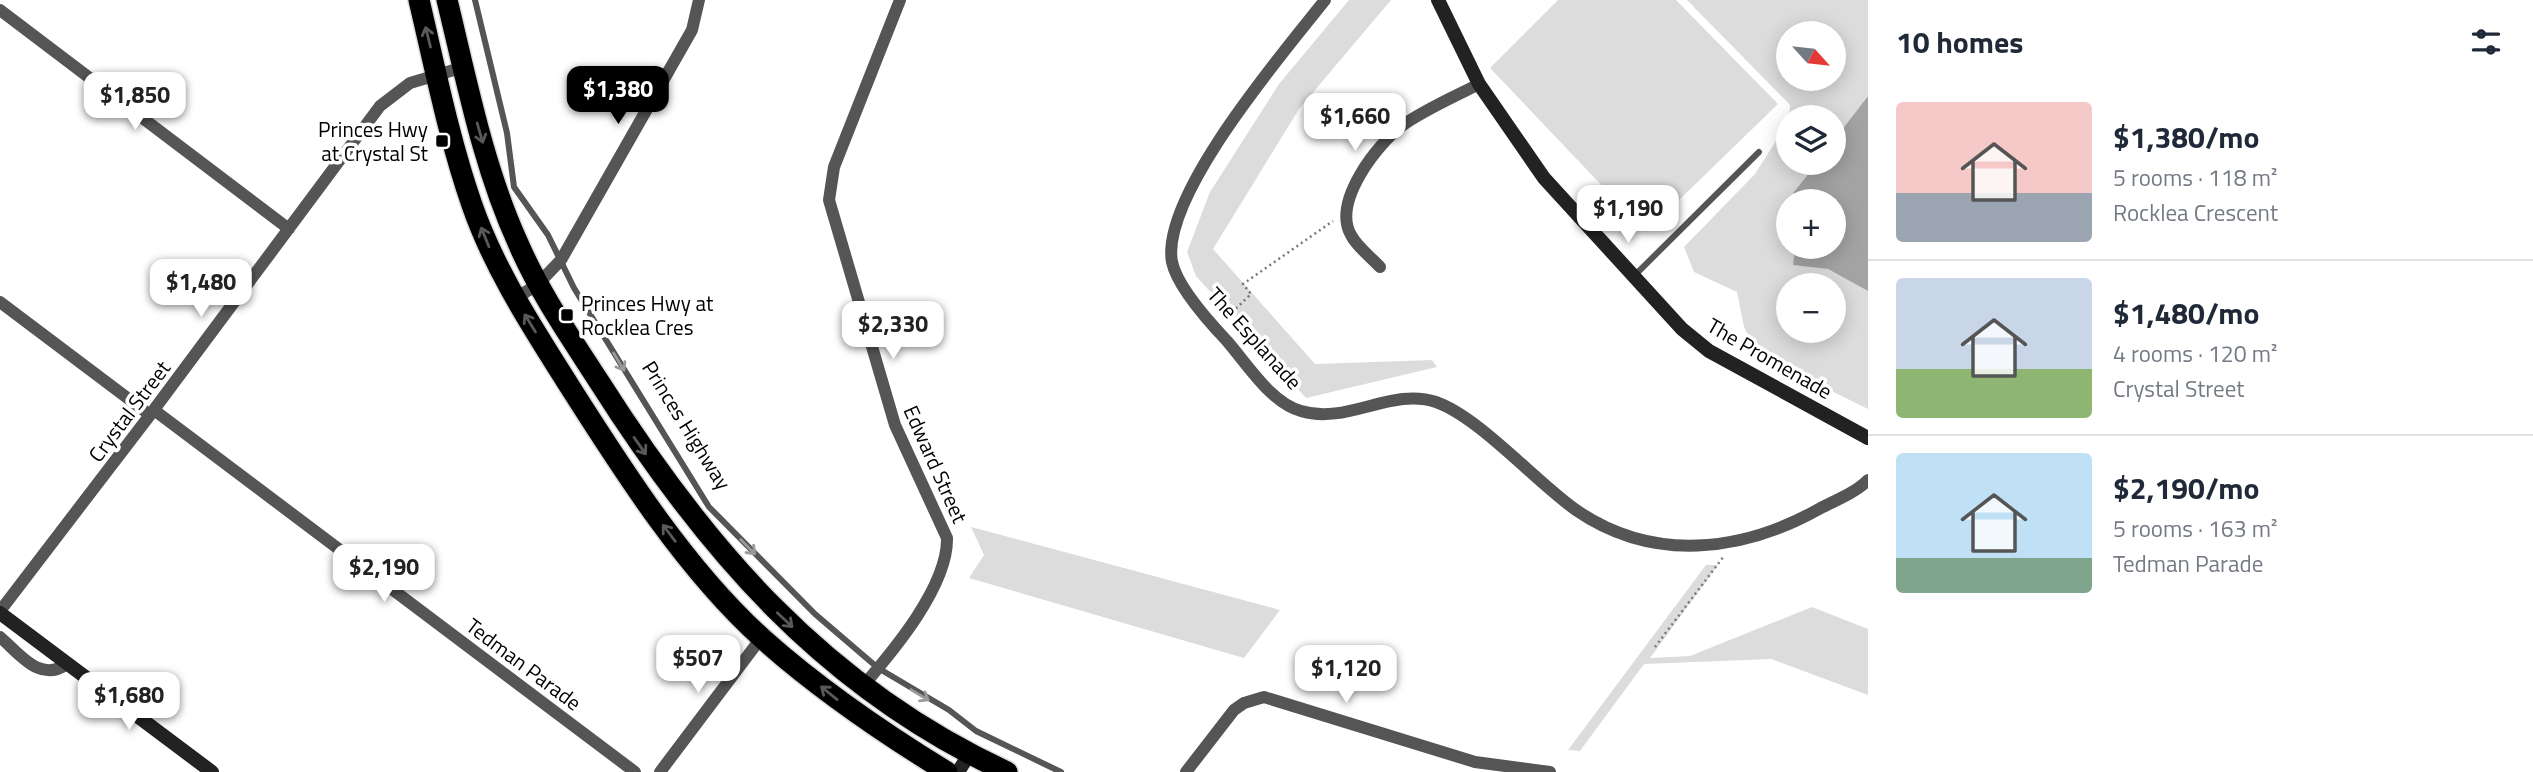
<!DOCTYPE html>
<meta charset="utf-8">
<style>
:root{--surface:#fff;--page:#f2f2f3;--text:#1f2937;--muted:#747a83;--line:#e0e1e3;--accent:#000}
body{margin:0;font-family:"Titillium Web",sans-serif;background:var(--page);color:var(--text);height:100vh;display:flex;flex-direction:column;font-size:26px;white-space:nowrap}
*{box-sizing:border-box;margin:0}
p{font-size:23px;color:var(--muted)}
.icon{flex:none;width:38px;height:38px;fill:none;stroke:currentColor;stroke-width:2;stroke-linecap:round;stroke-linejoin:round}
.map{position:relative;flex:1;overflow:hidden}
.panel{display:flex;flex-direction:column;background:var(--surface);width:665px}
.panel>*{flex:none}
.needle{width:46px;rotate:117deg}
.controls{position:absolute;left:1776px;top:21px;display:grid;gap:14px}
.controls a{display:grid;place-items:center;width:70px;height:70px;border-radius:50%;background:var(--surface);box-shadow:0 4px 18px #0003;font-size:35px}
.price{position:absolute;translate:-50% -60px;padding:0 16px;border-radius:14px;background:#fff;color:#222;font-size:23px;line-height:46px;filter:drop-shadow(0 2px 4px #0008)}
.price::after{content:'';position:absolute;left:50%;top:42px;width:21px;height:16px;margin-left:-10px;background:inherit;clip-path:polygon(0 0,100% 0,50% 100%)}
.price.on{background:var(--accent);color:#fff}
ul{padding:0;list-style:none}
li{display:flex;align-items:center;gap:21px;height:175px;padding:0 28px}
li+li{border-top:2px solid var(--line)}
li span{display:grid;place-items:center;flex:none;width:196px;height:140px;border-radius:7px;color:#555}
li>.icon{margin-inline-start:auto}
span .icon{width:84px;height:84px;fill:#fffc;stroke-width:1}
li b{font-size:30px}
h2{display:flex;justify-content:space-between;align-items:center;height:84px;padding:0 28px;font-size:30px}
main{display:flex;flex:1;min-height:0}
.map>svg:first-child{display:block}
</style>
<main>
<div class="map">
<svg width="1868" height="772" viewBox="0 0 1868 772">
<rect width="100%" height="100%" fill="#fff"/>
<path fill="#dcdcdc" fill-rule="evenodd" d="M1349 0H1391L1299 109 1213 249 1315 364 1432 360 1437 367 1306 398 1196 276 1187 252 1210 192 1279 84Z
M1558 0H1676L1778 104 1646 232 1490 68Z
M1687 0H1868V96L1834 140V117H1789L1790 105ZM1788 33H1834V79H1788Z
M1788 122V163H1817L1793 193 1807 201H1788V247H1795L1793 249 1868 291V409L1758 355 1744 327 1737 292 1694 272 1684 247 1755 174ZM1788 285H1834V331H1788Z
M971 527 1280 610 1244 658 969 578 984 555Z
M1706 565H1718L1650 658 1690 656 1812 607 1868 629V695L1771 659 1644 664 1580 751 1568 750Z"/>
<path fill="#a3a3a3" d="M1868 96V291L1828 269 1793 265 1795 247H1834V201H1807L1793 193 1817 163H1834V140Z"/>
<g fill="none" stroke-linecap="round" stroke-linejoin="round">
<g stroke="#dbdbdb" stroke-width="24">
<path id="highway" d="M419 0C435 68 449 139 472 205 495 271 533 328 570 387 624 472 687 571 763 639 820 690 882 732 947 772
M447 0C467 82 483 166 518 243 539 292 569 335 598 380 704 547 823 687 1007 772"/>
</g>
<path stroke="#777" stroke-width="2.5" stroke-dasharray="2 3.5" stroke-linecap="butt" d="M1224 320 1251 294 1243 284 1333 221
M1655 647 1724 556"/>
<path stroke="#555" stroke-width="6" d="M475 0 507 133 514 187 548 235 574 288 709 507 815 614 878 668 949 710 976 731 1061 772
M1634 276 1759 152"/>
<path stroke="#555" stroke-width="12" d="M1325 0C1284 52 1160 196 1172 262 1177 286 1210 323 1227 341 1247 364 1271 403 1301 411 1347 425 1392 387 1436 402 1479 417 1536 482 1576 510 1653 563 1742 552 1819 509 1836 500 1855 493 1868 480
M0 10 289 229
M1380 267C1371 257 1357 247 1351 235 1332 202 1377 144 1403 125 1426 109 1454 97 1479 84
M514 299 537 285 561 260 692 30 699 0
M0 302 150 415
M154 410 635 772
M0 611 150 415 380 106 410 83 464 67
M0 637C21 655 40 683 67 664
M863 686C894 650 948 586 947 538L895 425 829 200 834 167 900 0
M660 772 761 638
M1186 772 1234 710 1244 703 1264 697 1475 762 1550 772"/>
<path stroke="#222" stroke-width="14" d="M1438 0 1479 84 1544 178 1682 329 1709 351 1868 438
M0 613 212 772
M958 772 970 753"/>
<use href="#highway" stroke="#000" stroke-width="21"/>
</g>
<defs><path id="oneway-shaft" d="M-6 0H5M1.5-3L5.5 0L1.5 3" fill="none" stroke-width="1.6" stroke-linecap="round" stroke-linejoin="round" transform="scale(1.75)"/></defs>
<g stroke="#595959">
<use href="#oneway-shaft" transform="translate(428 37) rotate(-104)"/>
<use href="#oneway-shaft" transform="translate(480 133) rotate(74)"/>
<use href="#oneway-shaft" transform="translate(485 237) rotate(-112)"/>
<use href="#oneway-shaft" transform="translate(530 323) rotate(-122)"/>
<use href="#oneway-shaft" transform="translate(640 446) rotate(55)"/>
<use href="#oneway-shaft" transform="translate(669 533) rotate(-127)"/>
<use href="#oneway-shaft" transform="translate(785 620) rotate(43)"/>
<use href="#oneway-shaft" transform="translate(829 693) rotate(-141)"/>
</g>
<g stroke="#999">
<use href="#oneway-shaft" transform="translate(619 362) rotate(59)"/>
<use href="#oneway-shaft" transform="translate(748 547) rotate(46)"/>
<use href="#oneway-shaft" transform="translate(920 695) rotate(31)"/>
</g>
<g fill="#000" stroke="#fff" stroke-width="2.5">
<rect x="435" y="134" width="14" height="14" rx="3.5"/>
<rect x="560" y="308" width="14" height="14" rx="3.5"/>
</g>
<g text-anchor="middle" dominant-baseline="central" stroke-width="7" stroke-linejoin="round" paint-order="stroke">
<g font-size="21" fill="#000" stroke="#fff" text-anchor="end">
<text x="428" y="129">Princes Hwy<tspan x="428" dy="24">at Crystal St</tspan></text>
<text x="581" y="303" text-anchor="start">Princes Hwy at<tspan x="581" dy="24">Rocklea Cres</tspan></text>
</g>
<g font-size="21" fill="#000" stroke="#fff">
<text transform="translate(1255 338) rotate(48)">The Esplanade</text>
<text transform="translate(1770 358) rotate(30)">The Promenade</text>
<text transform="translate(129 411) rotate(-53)">Crystal Street</text>
<text transform="translate(687 425) rotate(58)">Princes Highway</text>
<text transform="translate(936 464) rotate(66)">Edward Street</text>
<text transform="translate(524 664) rotate(37)">Tedman Parade</text>
</g>
</g>
</svg>
<div class="controls">
<a><svg class="needle" viewBox="-14 -14 28 28"><path d="M0-13l5 13h-10z" fill="#e53935"/><path d="M0 13l5-13h-10z" fill="#747a83"/></svg></a>
<a><svg class="icon" aria-label="layers" viewBox="0 0 24 24"><path d="M12 4l9 5-9 5-9-5zM3 14l9 5 9-5"/></svg></a>
<a>+</a>
<a>−</a>
</div>
<b class="price on" style="left:618px;top:126px">$1,380</b>
<b class="price" style="left:135px;top:132px">$1,850</b>
<b class="price" style="left:1355px;top:153px">$1,660</b>
<b class="price" style="left:1628px;top:245px">$1,190</b>
<b class="price" style="left:201px;top:319px">$1,480</b>
<b class="price" style="left:893px;top:361px">$2,330</b>
<b class="price" style="left:384px;top:604px">$2,190</b>
<b class="price" style="left:698px;top:695px">$507</b>
<b class="price" style="left:1346px;top:705px">$1,120</b>
<b class="price" style="left:129px;top:732px">$1,680</b>
</div>
<section class="panel">
<h2>10 homes<svg class="icon" aria-label="filters" viewBox="0 0 24 24"><path d="M4 7h16M4 17h16"/><circle cx="9" cy="7" r="2"/><circle cx="15" cy="17" r="2"/></svg></h2>
<ul>
<li><span style="background:linear-gradient(#f6c9c9 65%,#9aa5b1 0)"><svg class="icon" aria-label="home" viewBox="0 0 24 24"><path d="M3 11l9-7 9 7M6 9v11h12V9"/></svg></span><div><b>$1,380/mo</b><p>5 rooms · 118 m²</p><p>Rocklea Crescent</p></div></li>
<li><span style="background:linear-gradient(#c9d6e8 65%,#8fb573 0)"><svg class="icon" aria-label="home" viewBox="0 0 24 24"><path d="M3 11l9-7 9 7M6 9v11h12V9"/></svg></span><div><b>$1,480/mo</b><p>4 rooms · 120 m²</p><p>Crystal Street</p></div></li>
<li><span style="background:linear-gradient(#bfe0f5 75%,#7fa58c 0)"><svg class="icon" aria-label="home" viewBox="0 0 24 24"><path d="M3 11l9-7 9 7M6 9v11h12V9"/></svg></span><div><b>$2,190/mo</b><p>5 rooms · 163 m²</p><p>Tedman Parade</p></div></li>
</ul>
</section>
</main>
